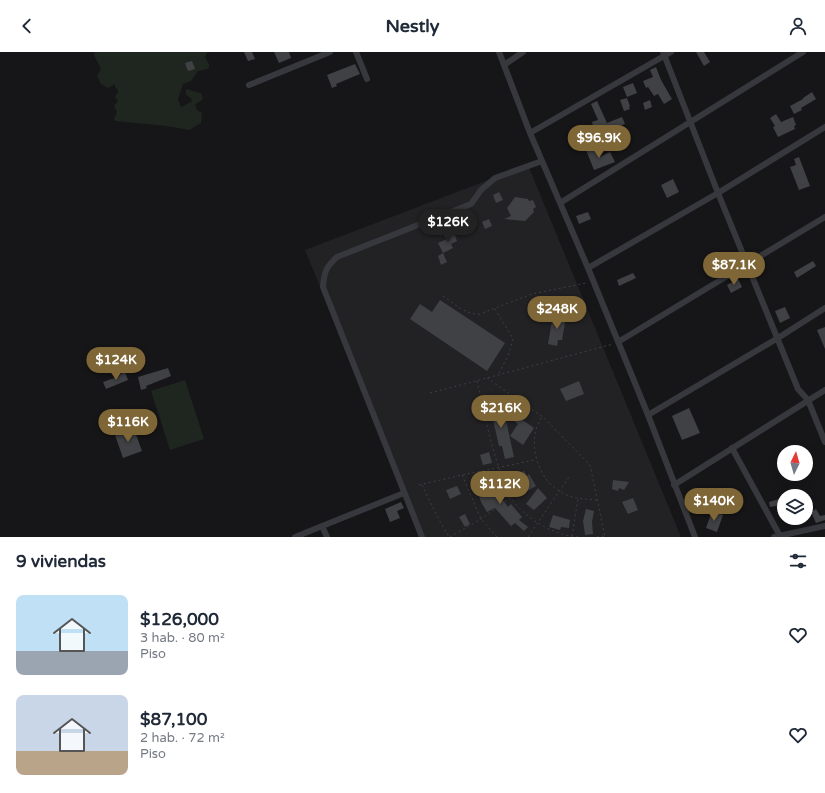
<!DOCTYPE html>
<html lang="es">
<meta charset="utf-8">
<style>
:root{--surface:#fff;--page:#f6f6f7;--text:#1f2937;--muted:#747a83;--accent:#7e6636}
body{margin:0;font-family:"Varela Round",sans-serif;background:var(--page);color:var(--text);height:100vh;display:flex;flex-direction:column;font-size:15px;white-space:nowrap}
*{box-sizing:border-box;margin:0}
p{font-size:13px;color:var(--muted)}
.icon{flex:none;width:22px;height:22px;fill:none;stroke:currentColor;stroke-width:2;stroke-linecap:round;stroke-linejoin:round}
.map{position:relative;height:485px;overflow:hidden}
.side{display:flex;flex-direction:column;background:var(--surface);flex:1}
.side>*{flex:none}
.needle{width:26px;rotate:5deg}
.buttons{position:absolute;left:777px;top:393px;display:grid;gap:8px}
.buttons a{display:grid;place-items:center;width:36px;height:36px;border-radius:50%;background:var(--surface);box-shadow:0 2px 10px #0003;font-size:20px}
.price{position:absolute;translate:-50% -34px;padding:0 9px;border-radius:14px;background:var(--accent);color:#fff;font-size:13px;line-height:26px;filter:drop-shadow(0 1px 2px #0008)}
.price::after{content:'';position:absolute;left:50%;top:24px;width:12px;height:9px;margin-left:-6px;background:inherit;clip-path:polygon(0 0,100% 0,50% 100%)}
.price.selected{background:#222;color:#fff}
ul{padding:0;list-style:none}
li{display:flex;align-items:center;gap:12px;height:100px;padding:0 16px}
li span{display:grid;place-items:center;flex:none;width:112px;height:80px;border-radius:8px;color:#555}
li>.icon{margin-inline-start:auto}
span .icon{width:48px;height:48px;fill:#fffc;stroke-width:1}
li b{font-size:17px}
h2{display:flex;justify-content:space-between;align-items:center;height:48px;padding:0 16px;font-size:17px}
header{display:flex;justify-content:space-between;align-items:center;height:52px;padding:0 16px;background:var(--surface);font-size:18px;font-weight:800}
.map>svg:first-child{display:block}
</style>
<header><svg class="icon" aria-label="back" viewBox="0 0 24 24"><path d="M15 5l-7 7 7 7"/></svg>Nestly<svg class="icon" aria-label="person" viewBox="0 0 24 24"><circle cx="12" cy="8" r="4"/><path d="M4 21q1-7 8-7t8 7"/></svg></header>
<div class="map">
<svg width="825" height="485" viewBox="0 0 825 485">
<rect width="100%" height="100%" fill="#161618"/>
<path fill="#222225" d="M528 113 681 485H422L305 198Z"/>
<path fill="#1e261f" d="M95 0H207L205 5 209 12V15L207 17 198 19 191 29 183 32 178 47 180 53 182 55 192 49 191 46 186 43V38L188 37 195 40 201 41 203 46 201 49 197 51 195 53 197 58 202 61 201 71 189 78 167 74 115 69 114 67 117 60 114 54 118 49 115 45 118 40V38L115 35V32L108 36 101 32 97 24 101 17 94 3Z
M185 328 204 387 170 398 151 339Z"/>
<path fill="#404145" d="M244 0H252L255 7 248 9Z
M274 0H289L291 6 279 11Z
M696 0H704L710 10 704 14Z
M192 9 195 17 188 19 185 11Z
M355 12 360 22 336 32 337 34 332 36 327 23Z
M656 15 661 28 672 47 664 52 658 42 654 44 648 35 646 36 643 29 653 25 650 18Z
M633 31 637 41 627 45 623 35Z
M812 40 816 47 801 56 802 58 794 62 790 54 803 47V46Z
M627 46 630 54 629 55 630 57 624 59 620 48Z
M650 48 652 55 645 58 643 51Z
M597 49 607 71 622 65 625 72 603 81 601 75 594 77 592 70 598 68 591 52Z
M776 62 781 70 793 65 796 73 794 74 795 77 778 85 773 75 775 74 770 66Z
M597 95 600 105 610 100 615 110 594 118 586 98Z
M799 105 810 134 799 138 790 115 796 113 794 107Z
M673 127 679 140 667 146 661 133Z
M499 140 503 148 496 151 493 143Z
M515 145 528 147 529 149 533 148 536 155 533 157 534 160 525 169 504 167 511 164 507 156Z
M588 160 591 167 579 172 576 164Z
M489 167 492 174 485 177 482 170Z
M454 181 457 189 451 192 453 196 443 201 438 191 449 186 448 184Z
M443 201 447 210 441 213 438 204Z
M813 209 816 214 797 226 794 220Z
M633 221 636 226 619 234 617 228Z
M738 227 742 235 731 241 727 233Z
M440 248 505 291 487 319 410 267 420 252 432 260Z
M785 255 790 266 780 271 775 259Z
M553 263 566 265 562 288H558L557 294 548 292Z
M825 275V297L817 278Z
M168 316 171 324 146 334 147 336 141 338 138 325Z
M125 320 128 328 106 337 103 330 120 324 119 323Z
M579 329 584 342 566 349 560 337Z
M502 350 514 405 505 407 502 394H499L492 363H490L487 353Z
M511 354 524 363 521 367 534 376 523 393 510 384 518 372 505 362Z
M689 356 700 381 682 388 672 364Z
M134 377 142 399 123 406 115 383Z
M489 400 492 411 483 413 480 403Z
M524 419 527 424 529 422 536 434 524 441 514 423Z
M613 428 629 430 624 438 619 436 618 439 612 437Z
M496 429 500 439 497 440 508 455 511 452 522 465 519 468 528 475 524 479 515 471 511 474 495 456 487 460 481 450 477 438 490 433V431Z
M457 434 461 442 450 447 446 438Z
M538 436 547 446 534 458 526 452Z
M633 446 638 458 628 462 622 450Z
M779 447 781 453 770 455 769 450Z
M401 450 404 456 397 459 400 466 390 470 385 457Z
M586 457 594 459 592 470 593 482 585 483 583 469Z
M816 457 820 464 825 463V468L816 471 811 460Z
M712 459 723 463 717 480 706 476Z
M465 462 470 472 465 475 459 465Z
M553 463 570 468 569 476 561 475 560 478 549 475Z"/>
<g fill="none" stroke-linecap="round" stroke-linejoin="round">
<path stroke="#3d3f44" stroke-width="1" stroke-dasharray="2 3" stroke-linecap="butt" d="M443 244C455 252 466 263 480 262L532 242 586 231
M495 257 513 287 508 304 498 323
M487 326 544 366 590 413 605 485
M477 329C485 362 491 398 504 429 506 435 508 442 511 446 526 467 553 483 578 485
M430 341 487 326 613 292
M541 366C540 369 537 373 536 377 530 399 540 429 561 440 572 447 584 447 597 448
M462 423 481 467 497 485
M419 433 462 423 535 408
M422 433 437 464 449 485
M572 484 578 447
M450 485 481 467 510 446
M528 485 569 425
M597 485 604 484"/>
<path stroke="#37383d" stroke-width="6" d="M356 0 367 27
M499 0 530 81 588 216 648 363 695 485
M663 0 718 141 798 337 808 348 825 390
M504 13 523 0
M249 33 330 0
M530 81 671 0
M560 151 803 0
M588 216 718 141 825 75
M618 290 825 165
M648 363 778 286 825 256
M732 396 780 484
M674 433 825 338
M322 474 327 485
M295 485 404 441
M422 485 323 235C324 220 326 215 337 205L471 152 481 138 495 126 542 109
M774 485 825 474"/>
</g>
</svg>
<div class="buttons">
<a><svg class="needle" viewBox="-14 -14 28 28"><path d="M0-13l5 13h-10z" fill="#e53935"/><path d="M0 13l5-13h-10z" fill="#747a83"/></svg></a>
<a><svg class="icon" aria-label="layers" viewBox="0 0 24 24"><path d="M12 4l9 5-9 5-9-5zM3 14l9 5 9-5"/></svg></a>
</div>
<b class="price" style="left:599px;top:107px">$96.9K</b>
<b class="price selected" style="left:448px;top:191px">$126K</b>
<b class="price" style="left:734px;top:234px">$87.1K</b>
<b class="price" style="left:557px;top:278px">$248K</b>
<b class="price" style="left:116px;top:329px">$124K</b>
<b class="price" style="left:501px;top:377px">$216K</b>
<b class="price" style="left:128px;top:391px">$116K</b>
<b class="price" style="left:500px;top:453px">$112K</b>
<b class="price" style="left:714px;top:470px">$140K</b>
</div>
<section class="side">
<h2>9 viviendas<svg class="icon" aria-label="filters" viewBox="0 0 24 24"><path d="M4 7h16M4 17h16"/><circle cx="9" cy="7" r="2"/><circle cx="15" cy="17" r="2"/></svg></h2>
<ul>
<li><span style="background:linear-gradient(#bfe0f5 70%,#9aa5b1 0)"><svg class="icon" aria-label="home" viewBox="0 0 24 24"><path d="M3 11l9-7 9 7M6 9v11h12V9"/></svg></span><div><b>$126,000</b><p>3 hab. · 80 m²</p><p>Piso</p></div><svg class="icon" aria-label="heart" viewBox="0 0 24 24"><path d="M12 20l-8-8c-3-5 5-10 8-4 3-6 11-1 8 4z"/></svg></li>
<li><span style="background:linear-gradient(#c9d6e8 70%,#b9a48a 0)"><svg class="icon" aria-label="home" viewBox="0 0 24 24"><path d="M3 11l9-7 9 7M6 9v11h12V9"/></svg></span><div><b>$87,100</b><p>2 hab. · 72 m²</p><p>Piso</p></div><svg class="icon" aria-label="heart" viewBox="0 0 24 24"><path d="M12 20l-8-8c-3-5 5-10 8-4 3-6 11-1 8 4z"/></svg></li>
</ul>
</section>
